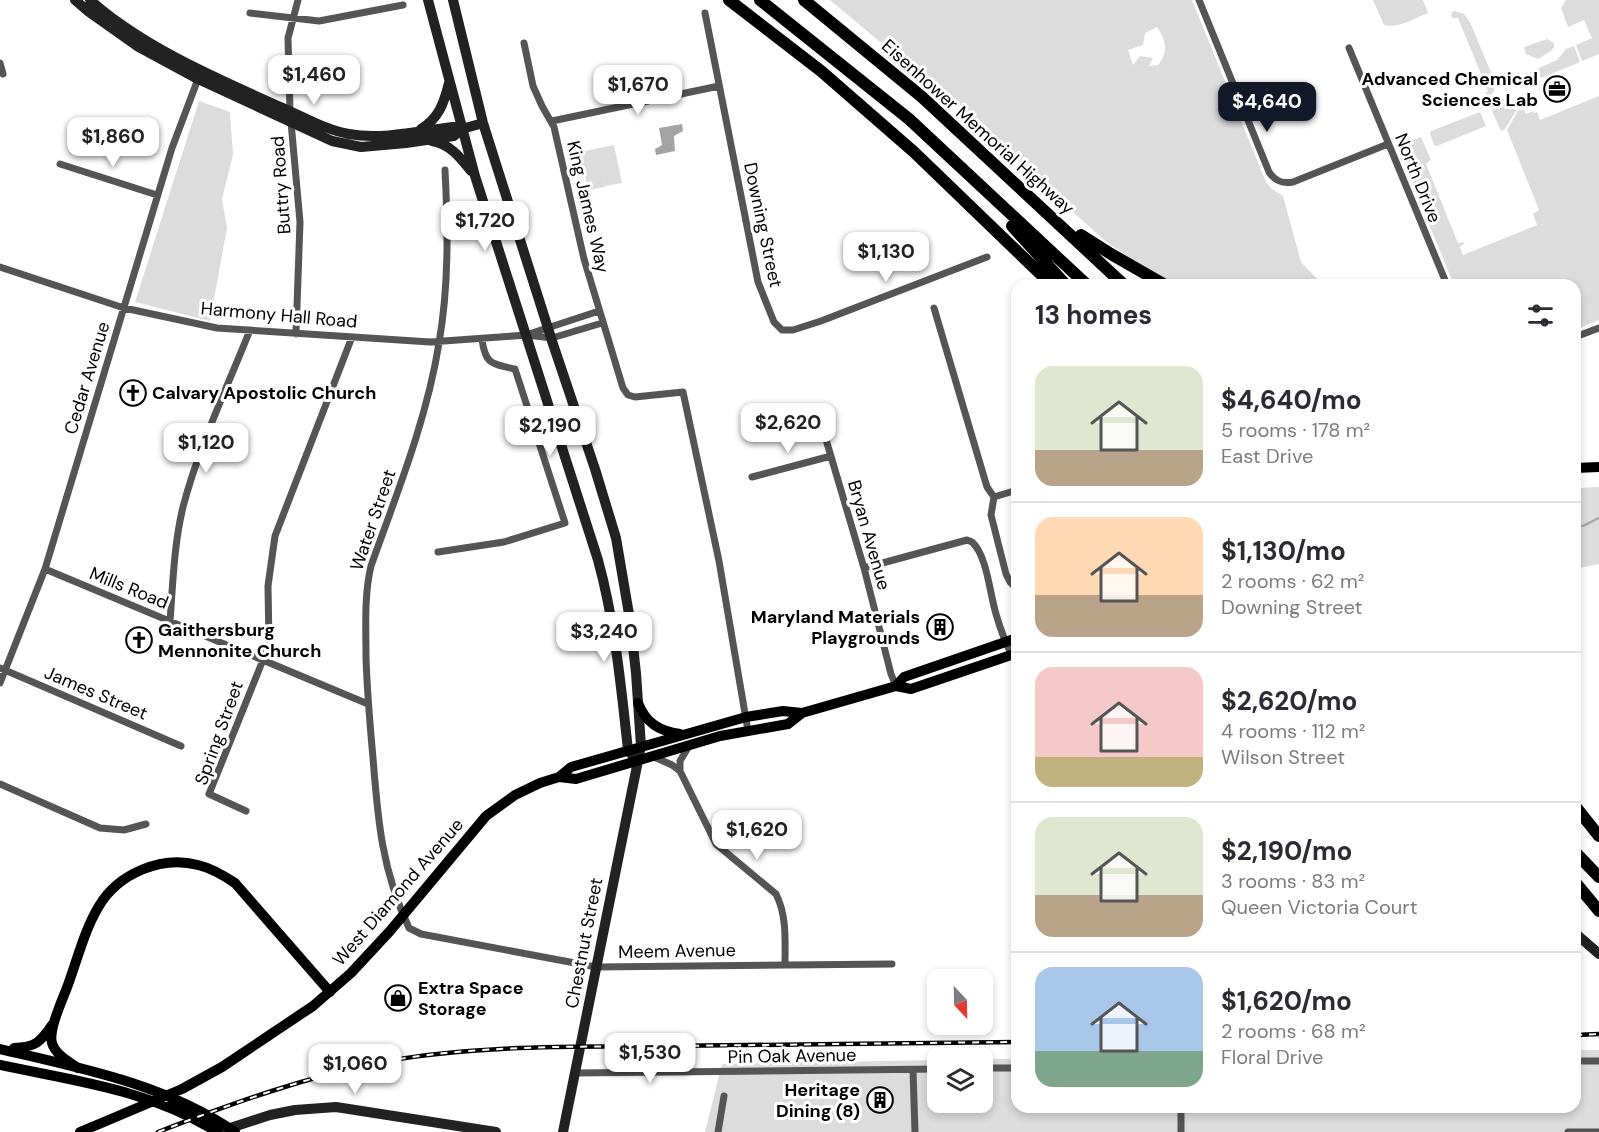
<!DOCTYPE html>
<meta charset="utf-8">
<style>
:root{--surface:#fff;--page:#f7f7f7;--text:#2b2b33;--muted:#7c7c81;--line:#e1e1e2;--accent:#111827}
body{margin:0;font-family:"DM Sans",sans-serif;background:var(--page);color:var(--text);height:100vh;display:flex;flex-direction:column;font-size:22px;white-space:nowrap}
*{box-sizing:border-box;margin:0}
p{font-size:20px;color:var(--muted)}
.icon{flex:none;width:33px;height:33px;fill:none;stroke:currentColor;stroke-width:2;stroke-linecap:round;stroke-linejoin:round}
.map{position:relative;flex:1;overflow:hidden}
.side{position:absolute;left:1011px;top:279px;width:570px;height:834px;display:flex;flex-direction:column;background:var(--surface);border-radius:18px;box-shadow:0 3px 9px #0003}
.side>*{flex:none}
.needle{width:39px;rotate:158deg}
.tools{position:absolute;left:927px;top:969px;display:grid;gap:12px}
.tools a{display:grid;place-items:center;width:66px;height:66px;border-radius:12px;background:var(--surface);box-shadow:0 3px 9px #0003;font-size:30px}
.price{position:absolute;translate:-50% -51px;padding:0 14px;border-radius:12px;background:#fff;color:#222;font-size:20px;line-height:39px;filter:drop-shadow(0 2px 3px #0008)}
.price::after{content:'';position:absolute;left:50%;top:36px;width:18px;height:14px;margin-left:-9px;background:inherit;clip-path:polygon(0 0,100% 0,50% 100%)}
.price.current{background:var(--accent);color:#fff}
ul{padding:0;list-style:none}
li{display:flex;align-items:center;gap:18px;height:150px;padding:0 24px}
li+li{border-top:2px solid var(--line)}
li span{display:grid;place-items:center;flex:none;width:168px;height:120px;border-radius:18px;color:#555}
li>.icon{margin-inline-start:auto}
span .icon{width:72px;height:72px;fill:#fffc;stroke-width:1}
li b{font-size:26px}
h2{display:flex;justify-content:space-between;align-items:center;height:72px;padding:0 24px;font-size:26px}
.map>svg:first-child{display:block}
</style>
<div class="map">
<svg width="1599" height="1132" viewBox="0 0 1599 1132">
<rect width="100%" height="100%" fill="#fff"/>
<path fill="#dcdcdc" fill-rule="evenodd" d="M830 0H1192L1266 182 1272 189 1283 196 1301 262 1323 285H1176L1138 264 1104 240 962 111ZM1157 27C1166 41 1169 51 1158 65L1149 66 1153 58 1140 56 1133 65 1128 50 1143 45 1145 33Z
M1373 0H1423L1428 13C1415 18 1398 29 1384 25Z
M1566 0H1599V54L1582 61 1576 45 1592 38 1584 20 1568 27 1561 8Z
M1455 11 1464 14 1470 22 1495 82 1494 91 1488 99 1483 96 1488 91 1458 18H1453L1451 16 1452 12Z
M1547 39 1554 43V47L1551 51 1538 59 1526 54 1524 47Z
M1574 46 1580 62 1541 78 1538 72 1530 75V72L1557 60 1566 49Z
M1506 87 1516 111 1505 129 1501 131 1492 111 1503 100Z
M1599 96V320L1575 330V285H1454L1403 161 1406 147 1403 144 1421 137 1431 160 1426 164 1458 243 1463 242 1465 243 1460 247 1463 255 1537 225 1533 214 1539 210 1507 130 1518 111 1524 109 1526 114 1533 111 1534 113 1537 112 1540 120Z
M199 101 230 112 233 155 222 199 227 228 210 321 135 302Z
M1480 112 1486 126 1437 146 1434 145 1430 134 1431 131Z
M614 145 622 183 605 186 602 173 605 187 588 190 580 152Z
M1599 487V564L1575 569V488Z
M1575 1050H1599V1132H705L722 1064 937 1060 938 1102H982L983 1059H1017V1107H1575Z"/>
<path fill="#a3a3a3" d="M682 124 683 131 674 136 675 151 656 155 655 149 662 145 659 128Z"/>
<g fill="none" stroke-linecap="round" stroke-linejoin="round">
<path stroke="#a3a3a3" stroke-width="2" d="M1575 525 1583 526 1599 518"/>
<path stroke="#555" stroke-width="7" d="M1199 0 1269 172C1275 181 1282 184 1293 182L1388 144
M250 13 319 21 403 5
M705 13 758 282 774 322 782 330H793L821 321 987 257
M524 43 533 86 542 106 554 127 584 259 623 388 628 395 635 397 683 392 719 561 748 731
M1349 48 1447 285
M0 63 3 74
M552 121 719 86
M60 164 157 195
M445 170C448 228 449 285 439 343 427 419 397 493 371 566 364 595 366 627 366 657 367 691 370 725 373 758 378 822 382 870 409 928L421 934 596 967 892 964
M0 267 124 308 217 328 430 342 527 335 552 338 602 323
M934 308 987 487 994 497
M296 334 300 222 290 111 288 38 298 0
M529 334 599 311
M1575 337 1599 328
M822 426 864 568 891 674 896 686
M752 477 831 456
M1017 490 994 497 991 515 1006 574 1010 582 1017 589
M438 552 504 542 565 523 515 369C491 364 485 364 482 339
M864 568 967 540 972 542C987 555 990 595 996 614 1000 628 1005 642 1012 655
M45 569 368 704
M170 621C173 582 174 544 183 507 199 446 227 388 250 330
M0 668 181 746
M0 683 45 569 172 148 198 79
M654 757 672 765 680 771 716 844 776 894C787 916 785 940 785 964
M680 771V761L689 746
M0 784 100 828 124 830 146 824
M246 811 209 794 269 645 268 586 275 536 352 337
M1575 1061H1599
M982 1068H1017
M913 1070 915 1132
M574 1073 938 1069
M1181 1107V1132
M718 1132 724 1096
M1568 1132H1599"/>
<path stroke="#222" stroke-width="10" d="M75 0 89 12 137 46 198 79 332 141 361 147 406 143 454 136 462 129 483 123
M90 0C144 48 220 80 285 109 306 118 326 130 349 134 382 140 420 131 453 127L462 129
M428 0 475 176 598 560C615 622 621 686 628 750L633 756
M453 0 483 123 553 344 595 469 616 538 630 620 636 673 641 746 563 1132
M421 129C439 118 444 103 449 83
M432 141C450 144 460 157 471 171
M1575 933 1599 954
M218 1132 270 1115 295 1110 336 1107 496 1132"/>
<path stroke="#000" stroke-width="10" d="M1575 468 1599 467
M896 686 904 677 1017 638
M638 703C646 723 659 731 680 734
M559 777 571 767 746 717 783 711 802 713 896 686 911 689 1017 653
M14 1048C35 1047 40 1043 52 1025
M0 1049C81 1068 165 1084 235 1132
M0 1065C75 1081 151 1090 217 1132
M78 1068C69 1062 55 1054 52 1043 48 1029 64 997 69 982 78 957 85 929 99 906 118 874 161 855 198 865 211 868 223 875 235 883L330 992
M80 1132 182 1089 222 1067 313 1006 351 973 390 931 486 816 515 795 540 783 559 777 576 779 720 736 788 724 802 713"/>
<path stroke="#000" stroke-width="12" d="M729 0 821 71 914 152 1052 285
M760 0 909 119 1087 285
M804 0 922 97 1124 285
M1012 226 1066 285
M1081 235 1111 254 1165 285
M1575 806 1599 836
M1575 852 1599 877
M1575 882 1599 911"/>
<g stroke="#000" stroke-width="4.5">
<path id="rail" d="M1575 1035 1599 1034
M158 1132C233 1103 308 1076 387 1061 478 1045 571 1047 663 1046 781 1045 899 1043 1017 1042"/>
</g>
<use href="#rail" stroke="#fff" stroke-width="2" stroke-dasharray="7" stroke-linecap="butt"/>
</g>
<defs>
<g id="office-ring" transform="scale(1.35)"><circle r="9.5" fill="#fff" stroke="#000" stroke-width="1.5"/><path d="M-6-3h4V-5.5h4V-3h4V5H-6ZM-1-4.5V-3h2v-1.5ZM-6 0V1H6V0Z" fill="#000"/></g>
<g id="church-ring" transform="scale(1.35)"><circle r="9.5" fill="#fff" stroke="#000" stroke-width="1.5"/><path d="M-1.2-6h2.4v3.5h3.3v2.4h-3.3V6h-2.4V-.1h-3.3v-2.4h3.3Z" fill="#000"/></g>
<g id="building-ring" transform="scale(1.35)"><circle r="9.5" fill="#fff" stroke="#000" stroke-width="1.5"/><path d="M-4-6H4V6H1V3H-1V6H-4ZM-2.5-4.3h1.7v1.8h-1.7ZM.8-4.3h1.7v1.8H.8ZM-2.5-1h1.7V.8h-1.7ZM.8-1h1.7V.8H.8Z" fill="#000"/></g>
<g id="shop-ring" transform="scale(1.35)"><circle r="9.5" fill="#fff" stroke="#000" stroke-width="1.5"/><path d="M-5-2.5h2.3a2.7 3.5 0 0 1 5.4 0H5L5.5 6h-11ZM-1.5-2.5h3a1.5 2.3 0 0 0-3 0Z" fill="#000"/></g>
</defs>
<g fill-rule="evenodd">
<use href="#office-ring" x="1557" y="89"/>
<use href="#church-ring" x="133" y="393"/>
<use href="#building-ring" x="940" y="627"/>
<use href="#church-ring" x="139" y="640"/>
<use href="#shop-ring" x="398" y="998"/>
<use href="#building-ring" x="880" y="1100"/>
</g>
<g text-anchor="middle" dominant-baseline="central" stroke-width="6" stroke-linejoin="round" paint-order="stroke">
<g font-size="18" font-weight="bold" fill="#000" stroke="#fff" text-anchor="end">
<text x="1538" y="79">Advanced Chemical<tspan x="1538" dy="21">Sciences Lab</tspan></text>
<text x="152" y="393" text-anchor="start">Calvary Apostolic Church</text>
<text x="920" y="617">Maryland Materials<tspan x="920" dy="21">Playgrounds</tspan></text>
<text x="158" y="630" text-anchor="start">Gaithersburg<tspan x="158" dy="21">Mennonite Church</tspan></text>
<text x="418" y="988" text-anchor="start">Extra Space<tspan x="418" dy="21">Storage</tspan></text>
<text x="860" y="1090">Heritage<tspan x="860" dy="21">Dining (8)</tspan></text>
</g>
<g font-size="18" fill="#000" stroke="#fff">
<text transform="translate(978 127) rotate(42)">Eisenhower Memorial Highway</text>
<text transform="translate(1418 178) rotate(68)">North Drive</text>
<text transform="translate(281 185) rotate(-94)">Buttry Road</text>
<text transform="translate(588 207) rotate(77)">King James Way</text>
<text transform="translate(763 225) rotate(78)">Downing Street</text>
<text transform="translate(279 315) rotate(5)">Harmony Hall Road</text>
<text transform="translate(87 378) rotate(-73)">Cedar Avenue</text>
<text transform="translate(373 520) rotate(-71)">Water Street</text>
<text transform="translate(869 535) rotate(74)">Bryan Avenue</text>
<text transform="translate(129 588) rotate(22)">Mills Road</text>
<text transform="translate(96 693) rotate(23)">James Street</text>
<text transform="translate(219 733) rotate(-70)">Spring Street</text>
<text transform="translate(398 892) rotate(-49)">West Diamond Avenue</text>
<text transform="translate(584 943) rotate(-79)">Chestnut Street</text>
<text transform="translate(677 951) rotate(-1)">Meem Avenue</text>
<text transform="translate(792 1056) rotate(-1)">Pin Oak Avenue</text>
</g>
</g>
</svg>
<div class="tools">
<a><svg class="needle" viewBox="-14 -14 28 28"><path d="M0-13l5 13h-10z" fill="#e53935"/><path d="M0 13l5-13h-10z" fill="#7c7c81"/></svg></a>
<a><svg class="icon" aria-label="layers" viewBox="0 0 24 24"><path d="M12 4l9 5-9 5-9-5zM3 14l9 5 9-5"/></svg></a>
</div>
<b class="price" style="left:314px;top:106px">$1,460</b>
<b class="price" style="left:638px;top:116px">$1,670</b>
<b class="price current" style="left:1267px;top:133px">$4,640</b>
<b class="price" style="left:113px;top:168px">$1,860</b>
<b class="price" style="left:485px;top:252px">$1,720</b>
<b class="price" style="left:886px;top:283px">$1,130</b>
<b class="price" style="left:788px;top:454px">$2,620</b>
<b class="price" style="left:550px;top:457px">$2,190</b>
<b class="price" style="left:206px;top:474px">$1,120</b>
<b class="price" style="left:604px;top:663px">$3,240</b>
<b class="price" style="left:757px;top:861px">$1,620</b>
<b class="price" style="left:650px;top:1084px">$1,530</b>
<b class="price" style="left:355px;top:1095px">$1,060</b>
<section class="side">
<h2>13 homes<svg class="icon" aria-label="filters" viewBox="0 0 24 24"><path d="M4 7h16M4 17h16"/><circle cx="9" cy="7" r="2"/><circle cx="15" cy="17" r="2"/></svg></h2>
<ul>
<li><span style="background:linear-gradient(#dfe7d0 70%,#b9a48a 0)"><svg class="icon" aria-label="home" viewBox="0 0 24 24"><path d="M3 11l9-7 9 7M6 9v11h12V9"/></svg></span><div><b>$4,640/mo</b><p>5 rooms · 178 m²</p><p>East Drive</p></div></li>
<li><span style="background:linear-gradient(#ffd9b3 65%,#b9a48a 0)"><svg class="icon" aria-label="home" viewBox="0 0 24 24"><path d="M3 11l9-7 9 7M6 9v11h12V9"/></svg></span><div><b>$1,130/mo</b><p>2 rooms · 62 m²</p><p>Downing Street</p></div></li>
<li><span style="background:linear-gradient(#f6c9c9 75%,#c2b280 0)"><svg class="icon" aria-label="home" viewBox="0 0 24 24"><path d="M3 11l9-7 9 7M6 9v11h12V9"/></svg></span><div><b>$2,620/mo</b><p>4 rooms · 112 m²</p><p>Wilson Street</p></div></li>
<li><span style="background:linear-gradient(#dfe7d0 65%,#b9a48a 0)"><svg class="icon" aria-label="home" viewBox="0 0 24 24"><path d="M3 11l9-7 9 7M6 9v11h12V9"/></svg></span><div><b>$2,190/mo</b><p>3 rooms · 83 m²</p><p>Queen Victoria Court</p></div></li>
<li><span style="background:linear-gradient(#a9c7e8 70%,#7fa58c 0)"><svg class="icon" aria-label="home" viewBox="0 0 24 24"><path d="M3 11l9-7 9 7M6 9v11h12V9"/></svg></span><div><b>$1,620/mo</b><p>2 rooms · 68 m²</p><p>Floral Drive</p></div></li>
</ul>
</section>
</div>
